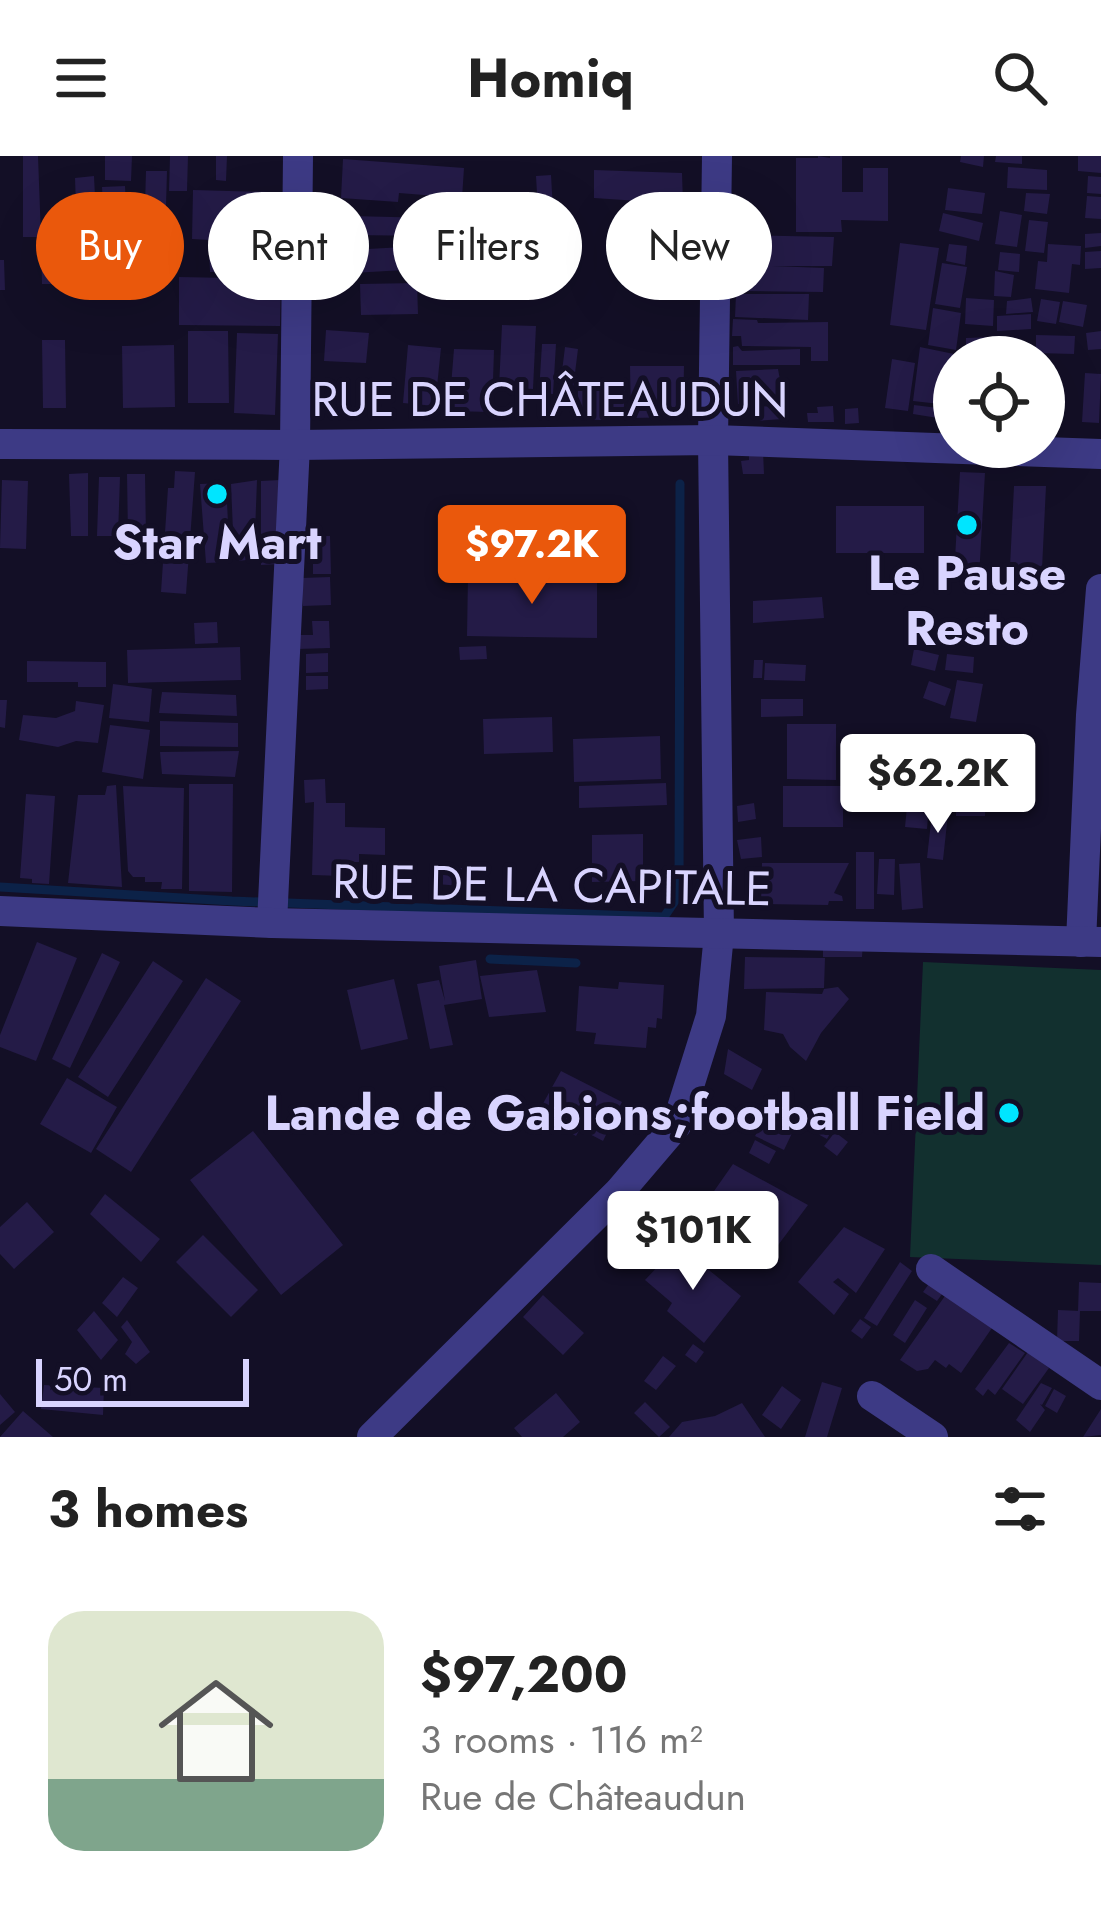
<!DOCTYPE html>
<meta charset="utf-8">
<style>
:root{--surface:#fff;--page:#f6f6f6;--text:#222;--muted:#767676;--line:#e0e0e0;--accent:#ea580c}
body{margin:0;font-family:Jost,sans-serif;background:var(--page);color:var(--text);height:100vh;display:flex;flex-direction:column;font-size:45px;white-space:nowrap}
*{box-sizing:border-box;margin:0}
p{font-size:39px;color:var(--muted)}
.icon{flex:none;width:66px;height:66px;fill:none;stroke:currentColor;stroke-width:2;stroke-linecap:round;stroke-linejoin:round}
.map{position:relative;height:1281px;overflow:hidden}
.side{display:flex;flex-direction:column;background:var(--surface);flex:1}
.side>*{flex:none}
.hud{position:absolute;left:36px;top:36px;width:1029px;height:108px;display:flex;gap:24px}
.tools{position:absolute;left:933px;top:180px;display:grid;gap:24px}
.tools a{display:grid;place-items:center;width:132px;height:132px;border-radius:50%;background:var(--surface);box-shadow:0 12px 48px #0002;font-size:60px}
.scale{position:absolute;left:36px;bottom:30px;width:213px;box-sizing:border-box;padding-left:12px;border:6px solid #d9d4ff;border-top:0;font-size:33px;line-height:42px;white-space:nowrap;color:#d9d4ff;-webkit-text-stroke:9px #130f26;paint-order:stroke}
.price{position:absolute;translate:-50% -102px;padding:0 27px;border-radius:12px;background:#fff;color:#222;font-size:39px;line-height:78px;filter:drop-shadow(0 3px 6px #0008)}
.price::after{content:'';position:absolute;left:50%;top:72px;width:36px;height:27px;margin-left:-18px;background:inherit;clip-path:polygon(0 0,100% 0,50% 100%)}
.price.current{background:var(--accent);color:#fff}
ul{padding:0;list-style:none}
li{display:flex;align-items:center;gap:36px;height:300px;padding:0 48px}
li+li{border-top:3px solid var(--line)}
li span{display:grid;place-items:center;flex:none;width:336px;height:240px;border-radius:36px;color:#555}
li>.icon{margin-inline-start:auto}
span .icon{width:144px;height:144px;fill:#fffc;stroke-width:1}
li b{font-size:51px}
h2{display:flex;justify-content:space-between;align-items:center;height:144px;padding:0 48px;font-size:51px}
.pill{padding:0 42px;border-radius:54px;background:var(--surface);box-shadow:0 12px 48px #0002;font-size:42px;line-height:108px}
.pill.current{background:var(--accent);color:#fff}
header{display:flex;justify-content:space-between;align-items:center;height:156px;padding:0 48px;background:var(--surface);font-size:54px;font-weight:700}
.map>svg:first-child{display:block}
</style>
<header><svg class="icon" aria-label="menu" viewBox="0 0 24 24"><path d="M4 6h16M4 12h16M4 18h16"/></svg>Homiq<svg class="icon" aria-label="search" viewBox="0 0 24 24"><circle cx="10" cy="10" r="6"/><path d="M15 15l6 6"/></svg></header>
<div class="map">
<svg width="1101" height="1281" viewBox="0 0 1101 1281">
<rect width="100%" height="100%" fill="#130f26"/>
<path fill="#12302f" d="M923 806 1101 814V1109L910 1101Z"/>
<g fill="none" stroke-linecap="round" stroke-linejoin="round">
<path stroke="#0c2248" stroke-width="9" d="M0 731 232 745 664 761 679 739 680 328
M490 803 576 807"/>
</g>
<path fill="#241b47" d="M23 0H38L41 81H23Z
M105 0H132L131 25 105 24Z
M170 0H188L187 35H169Z
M216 0H227L226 25 216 24Z
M818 0 830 2V0H842V36H863V12H888V65L841 64 842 76H796V2H818Z
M961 0H984L983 11 960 6Z
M996 0H1022V8L995 6Z
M1078 0H1101V17L1078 15Z
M343 3 464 12 462 42 399 37 398 46 341 42Z
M1008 11 1047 14V34L1007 32Z
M594 14 682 17 683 48 594 42Z
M146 15H167L166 50 145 49Z
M551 19 553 54 538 55 536 20Z
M94 20 97 81H77L75 22Z
M1088 20 1101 21V38L1087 37Z
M125 30 127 70 104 72 102 31Z
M948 32 985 37 982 58 945 54Z
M193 34 269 36 267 87 192 83Z
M1026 37 1050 38 1047 58 1024 55Z
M1087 40 1101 41V63L1085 62Z
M623 54 686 55V73L623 72Z
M1000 55 1022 59 1017 91 995 88Z
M943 57 983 67 979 85 939 75Z
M351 60 433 62V80L351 79Z
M1029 64 1048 66 1044 97 1025 95Z
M1101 77V90L1085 92V78Z
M735 79 834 81 832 110H772L824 112 823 136 740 135 741 110H735Z
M41 86H62L63 128H42Z
M900 87 939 92 926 174 890 169Z
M949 88 967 90 965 109 946 105Z
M1048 88 1081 90 1080 109 1072 108 1069 137 1035 133 1038 105 1047 106Z
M403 91 405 114 352 117 351 94Z
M267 92 268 115 210 116 209 93Z
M1101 95V112L1085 113V96Z
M1000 96 1020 98 1019 116 998 114Z
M0 104H4L5 134H0Z
M942 107 967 111 960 152 935 148Z
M995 115 1014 119 1011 141 994 140Z
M179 121 281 123 280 170 179 169Z
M417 127 418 158 361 159 360 128Z
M736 138H809L808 164 735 161Z
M966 142 994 144 993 170 965 168Z
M1031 142 1033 156 1006 158 1007 145Z
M1041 143 1060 146 1056 168 1037 165Z
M1063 145 1087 149 1083 171 1059 166Z
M933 152 961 157 956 194 928 189Z
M1031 158V173L997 175V160Z
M733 163 757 164 758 167 828 166V205H811V191L742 190 741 180H732Z
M502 169 536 170 533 233 499 231Z
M326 174 369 177 366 207 324 205Z
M188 175H228L229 247H188Z
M1101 175V193L1088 194 1086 177Z
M237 177 278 178 275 259 234 257Z
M1036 179 1075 180 1074 198 1036 197Z
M993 181 994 201H966V182Z
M997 182H1016L1015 201H997Z
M42 184H65L66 252H43Z
M542 188H556L553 238 539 237Z
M174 189 175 251 123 252 122 190Z
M408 189 441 192 435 250 403 247Z
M738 190 742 195 800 193V209H733V191Z
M565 191 578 193 572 241 559 240Z
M920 191 954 198 949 249 913 245Z
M454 193 494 194 492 256 449 255Z
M892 203 915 207 908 255 885 252Z
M630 210H684L683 261 631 262Z
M778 213 784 246 738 248 736 215Z
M1085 217 1101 218 1099 267 1082 266Z
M589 232 625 233 623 265 577 263 578 234H589Z
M914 249 946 253 944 263 913 258Z
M758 250 781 251 782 263 757 265Z
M833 250 834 266H808L807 257H818L817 251Z
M858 252 859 267 845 268V253Z
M749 295H763L764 318H743L741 305 749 304Z
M175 315 195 316 186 438 161 436 168 332H174Z
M960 316 985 317 979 421 954 420Z
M88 317V380H71L69 318Z
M127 318H145L146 380H128Z
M99 321H120L118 380H97Z
M2 324 28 325 26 393 0 392Z
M257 324 254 403 239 405V399H234L231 328Z
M280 324 278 408 261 409V325Z
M226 327 230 406 206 407 200 328Z
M1014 330H1046L1042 413 1010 411Z
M836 350H924V397H836Z
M313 380H330L331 418H313Z
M468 419 597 421V482L467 480Z
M330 421 331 449 303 450 302 422Z
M822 441 824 462 753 467V445Z
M312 465H329L330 492 297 493V479H313Z
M217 466 218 487 195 488 194 467Z
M486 490 487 503 460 504 459 491Z
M240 491 241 524 128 527 127 494Z
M914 493 939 499 935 515 911 509Z
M328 497V516L306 517V498Z
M947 498 974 501 973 517 945 514Z
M754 504H763L762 522H753Z
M27 505 106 506V531H78V526H27Z
M765 507 806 509 805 525 764 524Z
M306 520H328V533L306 534Z
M957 524 983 528 976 566 950 562Z
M929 525 951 533 945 550 923 542Z
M113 528 152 533 149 566 109 562Z
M162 536 236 539 237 560 159 557Z
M761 543H803V560L761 561Z
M0 544H7L5 572 0 571Z
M76 545 104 549 98 587 76 585 58 591 19 584 23 559 56 562 75 555Z
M552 561 553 596 484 598 483 563Z
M160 565 238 567V591L160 590Z
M787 568H836V624L787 623Z
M110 569 150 574 143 623 102 616Z
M908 578 953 579V608H908Z
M976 579V623H955V580Z
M660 580 661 623 574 626 573 583Z
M239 595 235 621 162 618 160 596Z
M911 610 932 612 927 673 905 671Z
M325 623 326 647H345V671L385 672V699L359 698V706H344L343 720 312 719 314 646 305 647 304 624Z
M949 624 955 626 953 650H935L936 626Z
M666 627 667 649 579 652V630Z
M955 627 986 628 985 660H956Z
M189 628H233L232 736 189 735Z
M116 629 122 731 68 727 78 639H105L107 630Z
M123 630 184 632 182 733H161L162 726H145V721H133L128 715Z
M783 630H843V671H783Z
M26 638 55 640 49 728 32 727V723L20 722Z
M754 647 756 663 738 666 737 650Z
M932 657 948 658 943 704 927 702Z
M643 678V725L592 726V679Z
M761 681 762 701 741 703 737 684Z
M856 696H874V753H856Z
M879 703H895L894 739 877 738Z
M762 707H849L834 737 842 740 843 745H829L828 749 761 748Z
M920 707 923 752 902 754 899 708Z
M439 710 462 712 460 730 437 728Z
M37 786 77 802 36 905 0 891V879Z
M863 786 862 801H823V787Z
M102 797 120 806 70 912 52 903Z
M745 801 825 802 824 832 744 833Z
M476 804 482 843 444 849 453 889 430 893 417 828 439 824 445 845 439 810Z
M153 805 183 825 108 941 78 921Z
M537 814 546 856 489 861 480 820Z
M206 822 241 845 131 1016 96 993Z
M394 823 408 883 361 894 347 834Z
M619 826 664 829 662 863 657 862 656 872 648 871 646 892 594 888 596 877 576 875 579 830 618 833Z
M838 831 849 843 821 877 806 905 790 891 783 878 764 874 766 836 822 838 824 833Z
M728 893 762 913 752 934 724 918Z
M561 915 622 946 603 985 580 973 576 980 545 963 548 957 540 953Z
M67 922 117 951 91 997 40 968Z
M818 949 839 961 827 983 805 971Z
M766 959 794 973 784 994 755 980Z
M253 975 343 1089 281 1139 190 1024Z
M835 976 848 986 837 1000 824 990Z
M755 984 776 995 769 1008 749 997Z
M733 1008 808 1049 767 1104 698 1058Z
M105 1038 160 1083 141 1106 90 1058Z
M27 1046 54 1076 14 1113 0 1098V1071Z
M844 1071 885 1093 856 1137 838 1122 833 1126 849 1138 834 1159 798 1126Z
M203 1079 258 1134 231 1161 176 1106Z
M678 1089 741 1140 704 1187 667 1155 672 1147 645 1124Z
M900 1106 912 1115 877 1170 864 1162Z
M123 1121 138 1132 117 1161 102 1147Z
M931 1125 945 1134 937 1145 923 1136Z
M1079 1126 1101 1127V1155H1078Z
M947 1137 994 1169 961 1217 949 1208 946 1212 935 1204 928 1213 917 1215 900 1204Z
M543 1139 584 1177 563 1199 523 1161Z
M915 1144 927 1152 905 1187 893 1179Z
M1058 1154 1080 1155 1079 1185H1057Z
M94 1155 118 1184 101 1204 77 1174Z
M860 1163 871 1171 862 1183 851 1175Z
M127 1164 150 1196 136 1208 125 1198 132 1186 121 1171Z
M1009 1187 1025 1197 995 1239 988 1233 983 1240 975 1233Z
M693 1188 704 1196 696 1207 685 1199Z
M1028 1196 1049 1212 1023 1248 1002 1233Z
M663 1200 676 1210 656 1234 644 1225Z
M822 1226 842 1232 827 1281H805Z
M1041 1227 1052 1232 1042 1249 1040 1248 1045 1254 1030 1276 1016 1264Z
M44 1229 104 1232 103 1259 41 1253Z
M782 1230 801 1244 781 1273 762 1259Z
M1054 1233 1066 1240 1057 1257 1045 1250Z
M556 1237 580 1266 563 1281H522L514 1272Z
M0 1238 15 1256 0 1269Z
M645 1246 670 1271 659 1281 634 1257Z
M742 1247 765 1281H669L682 1266 715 1260Z
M1101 1253V1279L1083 1281Z
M23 1255 53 1281H0Z"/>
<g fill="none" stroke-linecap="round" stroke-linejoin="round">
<path stroke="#3d3a85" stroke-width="30" d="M272 767 295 289 298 0
M1081 786 1091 559 1101 433
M931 1113 1101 1229
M872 1240 933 1281
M372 1281 619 1036 677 968 711 860 719 778 713 284 717 0"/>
<path stroke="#3d3a85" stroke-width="30" d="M0 288 295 289 713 284 1101 298
M0 755 272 767 1101 786"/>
</g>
<g fill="#00e5ff" stroke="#130f26" stroke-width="4.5">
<circle cx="217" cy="338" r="12"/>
<circle cx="967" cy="369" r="12"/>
<circle cx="1009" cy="957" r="12"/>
</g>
<g text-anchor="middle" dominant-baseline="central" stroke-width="10" stroke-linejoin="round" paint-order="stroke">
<g font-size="48" fill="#d9d4ff" stroke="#130f26">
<text x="550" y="243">RUE DE CHÂTEAUDUN</text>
<text transform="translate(552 729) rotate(1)">RUE DE LA CAPITALE</text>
</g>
<g font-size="48" font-weight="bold" fill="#d9d4ff" stroke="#130f26">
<text x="217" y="386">Star Mart</text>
<text x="967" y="417">Le Pause<tspan x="967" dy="55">Resto</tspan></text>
<text x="985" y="957" text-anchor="end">Lande de Gabions;football Field</text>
</g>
</g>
</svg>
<div class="tools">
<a><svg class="icon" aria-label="locate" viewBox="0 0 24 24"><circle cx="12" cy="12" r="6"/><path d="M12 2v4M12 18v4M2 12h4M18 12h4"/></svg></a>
</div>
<div class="scale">50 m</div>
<b class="price current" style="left:532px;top:451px">$97.2K</b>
<b class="price" style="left:938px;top:680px">$62.2K</b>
<b class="price" style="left:693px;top:1137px">$101K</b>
<div class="hud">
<a class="pill current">Buy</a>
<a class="pill">Rent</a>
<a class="pill">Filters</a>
<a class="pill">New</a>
</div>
</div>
<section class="side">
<h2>3 homes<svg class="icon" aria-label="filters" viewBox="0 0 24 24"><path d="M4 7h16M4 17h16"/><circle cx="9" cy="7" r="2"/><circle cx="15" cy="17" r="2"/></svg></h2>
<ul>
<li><span style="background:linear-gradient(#dfe7d0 70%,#7fa58c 0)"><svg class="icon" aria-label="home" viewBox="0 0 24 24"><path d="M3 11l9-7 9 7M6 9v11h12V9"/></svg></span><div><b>$97,200</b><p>3 rooms · 116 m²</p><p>Rue de Châteaudun</p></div></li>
</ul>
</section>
